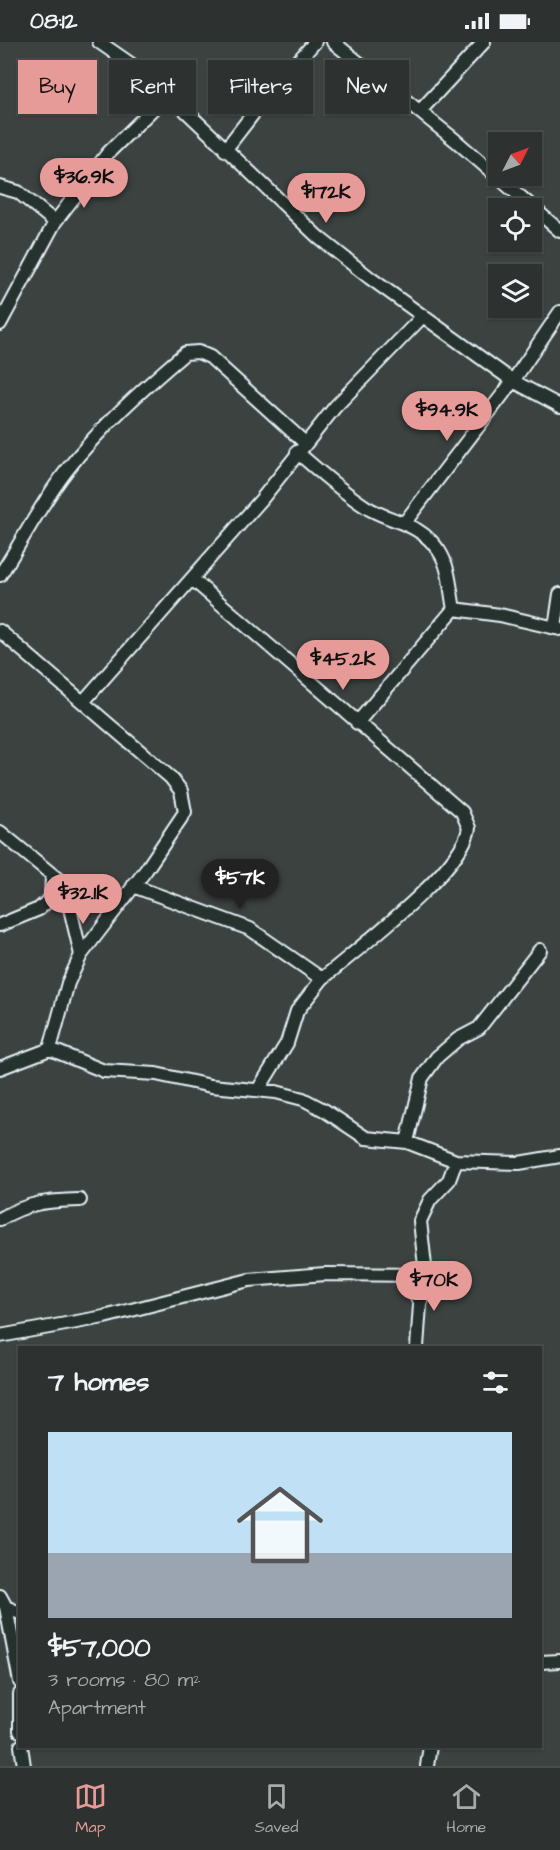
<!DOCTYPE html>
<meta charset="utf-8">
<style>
:root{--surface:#2d3230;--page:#353a38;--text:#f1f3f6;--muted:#a7aaab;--line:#484d4c;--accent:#e69b98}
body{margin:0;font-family:"Architects Daughter",sans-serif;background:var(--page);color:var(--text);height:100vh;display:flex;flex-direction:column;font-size:22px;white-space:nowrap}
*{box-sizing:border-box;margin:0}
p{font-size:20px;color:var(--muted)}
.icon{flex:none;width:33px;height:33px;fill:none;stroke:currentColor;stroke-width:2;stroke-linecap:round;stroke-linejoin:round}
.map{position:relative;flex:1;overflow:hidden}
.details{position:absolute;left:18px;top:1304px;width:524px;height:402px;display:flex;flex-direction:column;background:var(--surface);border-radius:0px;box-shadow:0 2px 4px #0004,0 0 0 2px var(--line)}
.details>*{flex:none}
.hud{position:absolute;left:18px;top:18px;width:525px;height:54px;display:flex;gap:12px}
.needle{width:39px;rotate:48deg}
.buttons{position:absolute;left:488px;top:90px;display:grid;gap:12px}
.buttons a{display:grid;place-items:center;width:54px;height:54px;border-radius:0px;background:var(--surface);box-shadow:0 2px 4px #0004,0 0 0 2px var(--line);font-size:30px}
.price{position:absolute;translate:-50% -51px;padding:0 14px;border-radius:21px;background:var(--accent);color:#111;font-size:20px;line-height:39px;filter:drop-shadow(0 2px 3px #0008)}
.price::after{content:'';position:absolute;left:50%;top:36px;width:18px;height:14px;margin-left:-9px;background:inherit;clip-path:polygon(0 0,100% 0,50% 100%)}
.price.on{background:#222;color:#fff}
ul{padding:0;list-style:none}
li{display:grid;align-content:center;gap:12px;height:318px;padding:0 30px}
li span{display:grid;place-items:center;height:186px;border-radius:0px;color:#555}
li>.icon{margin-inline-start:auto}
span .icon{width:108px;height:108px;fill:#fffc;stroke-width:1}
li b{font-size:26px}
h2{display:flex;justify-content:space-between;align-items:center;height:72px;padding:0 30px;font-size:26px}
.chip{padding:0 21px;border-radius:0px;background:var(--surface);box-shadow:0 2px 4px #0004,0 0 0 2px var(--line);font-size:21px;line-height:54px}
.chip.on{background:var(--accent);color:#111}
.status{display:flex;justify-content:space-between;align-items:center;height:42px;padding:0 30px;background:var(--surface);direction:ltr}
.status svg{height:16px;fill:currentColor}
.dock{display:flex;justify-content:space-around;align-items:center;height:84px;border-top:2px solid var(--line);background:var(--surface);font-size:16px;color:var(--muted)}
.dock a{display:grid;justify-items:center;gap:3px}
.dock .on{color:var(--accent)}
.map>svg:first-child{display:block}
</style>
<div class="status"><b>08:12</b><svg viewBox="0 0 49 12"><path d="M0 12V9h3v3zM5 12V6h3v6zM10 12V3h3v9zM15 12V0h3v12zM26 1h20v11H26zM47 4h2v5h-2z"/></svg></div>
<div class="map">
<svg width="560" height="1724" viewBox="0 0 560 1724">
<rect width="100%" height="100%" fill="#3c4240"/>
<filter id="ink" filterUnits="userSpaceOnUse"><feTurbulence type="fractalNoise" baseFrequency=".0167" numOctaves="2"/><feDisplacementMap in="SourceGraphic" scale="12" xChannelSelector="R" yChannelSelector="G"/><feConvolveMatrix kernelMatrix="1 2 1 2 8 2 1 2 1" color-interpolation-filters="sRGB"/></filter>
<g filter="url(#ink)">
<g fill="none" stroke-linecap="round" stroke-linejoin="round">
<g stroke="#e8f1f8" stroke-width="16">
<path id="minor" d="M99 0 141 29 168 52 318 195 370 236 513 339 560 364
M333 0 455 98 560 189
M420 69 484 0
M225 108 266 55 315 0
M0 145 18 150 55 180
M0 282 55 180 108 111 168 52
M297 410C319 429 341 449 366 465 392 481 420 480 439 509 450 525 450 548 454 567
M405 480 513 339 560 270
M0 533C23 498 41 461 67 428 100 385 144 346 185 311L198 310 210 315 305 401
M192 537 462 770 469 786C463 828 357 907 322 937L297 969 287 1001 258 1048
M454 567 500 573 560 587
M555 586 560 552
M0 589 171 736 181 749 185 770 146 828 81 913 68 941 50 1007 0 1026
M83 660 261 458 335 365 423 274
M357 681 454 567
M0 790 60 839 69 862 81 913
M133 844 250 887 322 937
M0 883 39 867 51 856 52 834
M50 1007 104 1029 156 1032 211 1044 276 1050 303 1057 324 1068 366 1096 407 1100 456 1119 519 1121 560 1114
M407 1100 422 1036 437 1015 458 997 479 986 540 908
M0 1177C29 1160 47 1159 80 1158
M399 1233 421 1260
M0 1294 104 1275 249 1238 325 1232 426 1233
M417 1305 420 1263 426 1233 420 1179 430 1158 449 1138 456 1119
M0 1554 6 1565 20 1571
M6 1565 20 1640
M540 1620 560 1619
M20 1652V1689
M21 1704 24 1724
M427 1724 430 1704"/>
</g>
<use href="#minor" stroke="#26332d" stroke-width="12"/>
</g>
</g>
</svg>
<div class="buttons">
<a><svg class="needle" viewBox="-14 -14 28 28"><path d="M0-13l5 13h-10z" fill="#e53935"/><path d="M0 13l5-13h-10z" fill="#a7aaab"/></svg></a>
<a><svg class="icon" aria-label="locate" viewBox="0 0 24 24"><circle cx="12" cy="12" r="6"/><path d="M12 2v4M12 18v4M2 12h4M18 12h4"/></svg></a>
<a><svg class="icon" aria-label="layers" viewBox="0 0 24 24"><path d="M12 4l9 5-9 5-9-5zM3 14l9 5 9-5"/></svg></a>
</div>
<b class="price" style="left:84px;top:167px">$36.9K</b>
<b class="price" style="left:326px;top:182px">$172K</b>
<b class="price" style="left:447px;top:400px">$94.9K</b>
<b class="price" style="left:343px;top:649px">$45.2K</b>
<b class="price on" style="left:240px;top:868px">$57K</b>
<b class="price" style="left:83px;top:883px">$32.1K</b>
<b class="price" style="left:434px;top:1270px">$70K</b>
<div class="hud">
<a class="chip on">Buy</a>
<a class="chip">Rent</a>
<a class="chip">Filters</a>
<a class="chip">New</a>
</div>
<section class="details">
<h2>7 homes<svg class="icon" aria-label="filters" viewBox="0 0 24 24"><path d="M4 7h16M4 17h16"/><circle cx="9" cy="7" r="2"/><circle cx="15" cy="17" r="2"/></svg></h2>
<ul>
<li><span style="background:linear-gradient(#bfe0f5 65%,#9aa5b1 0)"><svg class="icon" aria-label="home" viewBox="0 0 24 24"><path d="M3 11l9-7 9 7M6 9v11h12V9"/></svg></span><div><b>$57,000</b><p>3 rooms · 80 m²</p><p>Apartment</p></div></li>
</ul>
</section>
</div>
<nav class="dock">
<a class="on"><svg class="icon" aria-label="map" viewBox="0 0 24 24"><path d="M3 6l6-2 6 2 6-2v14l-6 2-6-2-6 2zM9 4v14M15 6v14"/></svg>Map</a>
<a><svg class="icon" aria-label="saved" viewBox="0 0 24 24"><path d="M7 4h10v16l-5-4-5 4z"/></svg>Saved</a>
<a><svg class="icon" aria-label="home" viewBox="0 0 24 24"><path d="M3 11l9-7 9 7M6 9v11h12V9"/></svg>Home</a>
</nav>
